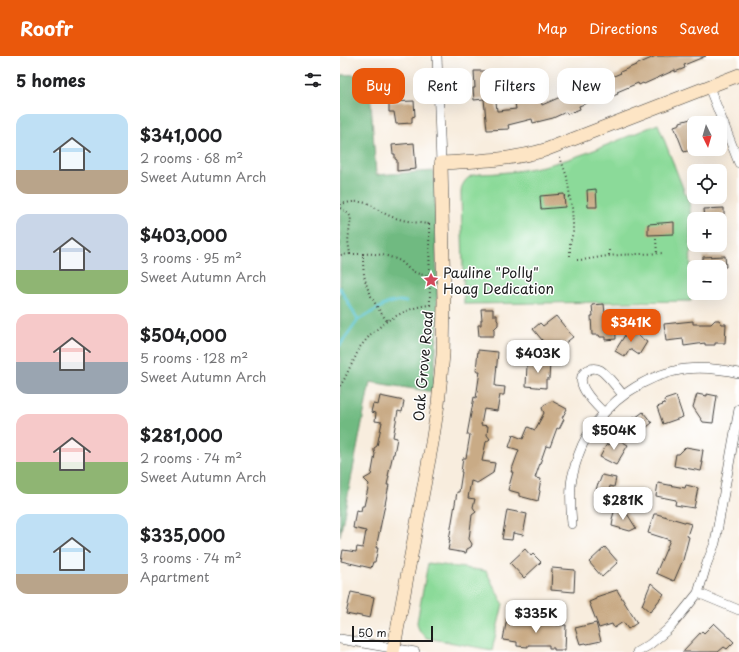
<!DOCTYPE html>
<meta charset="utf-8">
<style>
:root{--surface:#fff;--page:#f2f2f2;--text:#202124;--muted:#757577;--accent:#ea580c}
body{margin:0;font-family:"Playpen Sans",sans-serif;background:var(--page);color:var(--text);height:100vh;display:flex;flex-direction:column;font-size:15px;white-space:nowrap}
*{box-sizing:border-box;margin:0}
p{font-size:13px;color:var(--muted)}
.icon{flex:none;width:22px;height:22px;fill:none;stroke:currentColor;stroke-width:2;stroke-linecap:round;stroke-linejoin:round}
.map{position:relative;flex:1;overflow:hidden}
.side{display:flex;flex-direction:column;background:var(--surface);width:340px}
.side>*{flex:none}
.guide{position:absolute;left:12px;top:12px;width:327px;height:36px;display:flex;gap:8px}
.needle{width:26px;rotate:175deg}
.fabs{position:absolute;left:347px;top:60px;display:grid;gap:8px}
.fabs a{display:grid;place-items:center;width:40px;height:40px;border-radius:8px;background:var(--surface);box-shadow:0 4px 16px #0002;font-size:20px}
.scale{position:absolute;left:12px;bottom:10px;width:81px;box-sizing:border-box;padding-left:4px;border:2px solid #1c1c1c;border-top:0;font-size:11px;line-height:14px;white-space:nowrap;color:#1c1c1c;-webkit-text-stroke:3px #fff;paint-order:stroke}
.price{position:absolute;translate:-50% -34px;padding:0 9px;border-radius:8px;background:#fff;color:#222;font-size:13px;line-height:26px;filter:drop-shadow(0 1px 2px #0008)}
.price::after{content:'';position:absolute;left:50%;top:24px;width:12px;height:9px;margin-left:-6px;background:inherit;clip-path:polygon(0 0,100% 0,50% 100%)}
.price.selected{background:var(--accent);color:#fff}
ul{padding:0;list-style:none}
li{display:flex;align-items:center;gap:12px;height:100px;padding:0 16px}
li span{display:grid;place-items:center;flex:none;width:112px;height:80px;border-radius:12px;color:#555}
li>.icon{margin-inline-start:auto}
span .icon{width:48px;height:48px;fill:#fffc;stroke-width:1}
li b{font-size:17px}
h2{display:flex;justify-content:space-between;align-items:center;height:48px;padding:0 16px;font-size:17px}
.tag{padding:0 14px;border-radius:12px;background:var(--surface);box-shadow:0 4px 16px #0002;font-size:14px;line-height:36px}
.tag.selected{background:var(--accent);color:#fff}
header{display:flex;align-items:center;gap:24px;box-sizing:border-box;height:56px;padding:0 20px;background:var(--accent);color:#fff}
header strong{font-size:19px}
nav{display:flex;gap:22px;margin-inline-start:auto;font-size:14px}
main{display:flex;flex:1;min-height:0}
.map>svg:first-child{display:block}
</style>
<header>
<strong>Roofr</strong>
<nav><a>Map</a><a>Directions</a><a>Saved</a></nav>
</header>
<main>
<section class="side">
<h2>5 homes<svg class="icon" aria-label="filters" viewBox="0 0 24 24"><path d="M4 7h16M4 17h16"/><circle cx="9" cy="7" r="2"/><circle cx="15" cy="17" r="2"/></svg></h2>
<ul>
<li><span style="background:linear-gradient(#bfe0f5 70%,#b9a48a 0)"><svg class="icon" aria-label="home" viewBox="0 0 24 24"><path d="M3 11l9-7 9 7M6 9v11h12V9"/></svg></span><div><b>$341,000</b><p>2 rooms · 68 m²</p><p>Sweet Autumn Arch</p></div></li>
<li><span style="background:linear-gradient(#c9d6e8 70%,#8fb573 0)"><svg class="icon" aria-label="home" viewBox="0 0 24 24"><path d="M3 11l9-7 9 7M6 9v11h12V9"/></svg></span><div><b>$403,000</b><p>3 rooms · 95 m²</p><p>Sweet Autumn Arch</p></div></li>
<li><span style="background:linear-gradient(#f6c9c9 60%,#9aa5b1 0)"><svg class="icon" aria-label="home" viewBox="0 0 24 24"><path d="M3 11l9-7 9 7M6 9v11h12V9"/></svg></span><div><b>$504,000</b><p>5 rooms · 128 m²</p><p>Sweet Autumn Arch</p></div></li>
<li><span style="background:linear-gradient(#f6c9c9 60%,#8fb573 0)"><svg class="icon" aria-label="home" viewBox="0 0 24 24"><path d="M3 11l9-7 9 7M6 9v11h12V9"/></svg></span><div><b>$281,000</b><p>2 rooms · 74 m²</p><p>Sweet Autumn Arch</p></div></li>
<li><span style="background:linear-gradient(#bfe0f5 75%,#b9a48a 0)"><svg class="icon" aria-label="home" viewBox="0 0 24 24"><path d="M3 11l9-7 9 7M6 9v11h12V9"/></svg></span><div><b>$335,000</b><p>3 rooms · 74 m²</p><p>Apartment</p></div></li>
</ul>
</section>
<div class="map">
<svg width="399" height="596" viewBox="0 0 399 596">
<rect width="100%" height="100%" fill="#fff"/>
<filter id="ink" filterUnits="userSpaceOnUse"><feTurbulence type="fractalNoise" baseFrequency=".025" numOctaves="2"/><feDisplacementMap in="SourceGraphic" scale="8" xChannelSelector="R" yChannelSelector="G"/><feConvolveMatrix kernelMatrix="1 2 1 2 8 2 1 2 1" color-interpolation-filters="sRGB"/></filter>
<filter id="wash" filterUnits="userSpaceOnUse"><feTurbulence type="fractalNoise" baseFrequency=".012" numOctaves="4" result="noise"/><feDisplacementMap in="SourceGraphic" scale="16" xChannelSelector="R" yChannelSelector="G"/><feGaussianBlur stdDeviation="0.9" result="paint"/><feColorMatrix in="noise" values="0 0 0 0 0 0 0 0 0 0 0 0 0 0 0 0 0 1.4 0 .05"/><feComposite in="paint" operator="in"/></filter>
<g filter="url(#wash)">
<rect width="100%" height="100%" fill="#f8edde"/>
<path fill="#8bda99" stroke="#547b5a" d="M318 68 350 150 351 245 124 248 121 138C121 130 124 124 131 120 137 117 150 118 158 117 173 116 188 113 203 110 243 101 280 83 318 68Z
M88 507 146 515 163 548 152 594 87 582C81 578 78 574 77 566Z"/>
<path fill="#70ba81" stroke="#466b4e" d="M29 18 36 119 94 115 97 216 98 267 93 336 30 326 0 480V19Z"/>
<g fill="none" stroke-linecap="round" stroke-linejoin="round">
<path stroke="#57c3cf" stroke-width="3" d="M0 232 18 264 0 289
M18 264 48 247 60 245 66 246"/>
</g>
<g id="blocks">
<path fill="#c9ab86" d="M316 0H366L344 9 345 12 335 16V14L304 28 303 27 299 29 298 27 277 36 278 38 263 44 262 41 239 50 240 53 227 58 226 56 213 62 193 67 192 63 168 69 169 73 147 74 144 43 134 44 133 32H135L134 15H145L146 24H152L153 36H155L157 55H158L176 53 175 47 193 42 194 43 200 42 202 49 232 36 234 39 253 32 252 29 256 27 258 23 262 25 281 17 280 16Z
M74 45 75 60 72 61V67L56 68 54 56H49V46Z
M354 62V93L344 96 334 70 340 68V66Z
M74 87 76 113 57 115V104L55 103V98H53L52 89Z
M256 133 257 151H248L247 134Z
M224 138 225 151 201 153 200 140Z
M384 152V163H365L364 153Z
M334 166V178L308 179V168Z
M385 200 386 211H363V201Z
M264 248 265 258H275L276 283 265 284V281H260L259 279H252L251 260H253L252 249Z
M141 253H153V259H157V264L158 265V269L154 273V280H139L138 269H141V264H142Z
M216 260 233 281 224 288 222 286 211 295 193 273 200 267 203 270Z
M375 264H379L382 268H386L385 287H375V289H365V287L344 290 343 283 326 285 324 268 353 265V268H371Z
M294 272 301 276 298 280 307 286 299 299 290 293 285 301 275 295 287 276 289 278Z
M138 294 158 296 155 330 165 331 164 339H160L157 355 144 353 141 369 148 370 147 379 150 383 146 386 142 405 155 407 153 417 137 427 131 425 128 442 135 443 133 451 136 456 132 459 129 483 132 488 131 491 127 493 126 497 108 494 110 484H109L117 436H119L122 416H121L123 402H126L130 379H127L134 341 136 342 140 315H136Z
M192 305 210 306 209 323H206V332L186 330 187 309H192Z
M357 338 367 340V338L377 340 373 367 363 366 353 351Z
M40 340 64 345 62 356 58 355 53 381 57 382 54 398H53L48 420H49L47 429H49L36 492H38L35 506H33L31 512 1 505 3 494 16 496 17 491 23 492 26 475 13 472 16 454 21 455 22 450H24L29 428 24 423 31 419 32 415 35 398 34 395V392L37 390 42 366 35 365 36 357 31 356 33 348 38 349Z
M336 340 343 361 323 368 317 351 323 349 322 348 325 347 324 344Z
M212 345 227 353 222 362 224 363 219 373 217 372 210 391 206 390 195 422 201 423 199 434 200 435 198 445 179 440V437L168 434 173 416H171L179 394 169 391 173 379 183 383 188 371 195 374 204 357 202 352 204 349Z
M303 356 312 367 292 383 282 370 294 361 295 362Z
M274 381 288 389 276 409 260 401 267 388 269 389Z
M346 391 363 394 361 406H363L361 415 334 410 336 398H339Z
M262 419 276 422 274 431 270 430 267 444 254 441 258 427H259Z
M318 427 345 432 346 429 358 432 354 452 335 449 336 444 316 440Z
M275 453 286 456 296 472 290 475 272 470 273 464 272 463Z
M167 454 187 458 183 479 173 477 172 484 162 483Z
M314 458H317L351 468 347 480 349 481 343 504 334 525 316 517 330 484 308 477Z
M265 491 278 506 262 521 249 506Z
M185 493 191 500 193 498 201 506 184 522 170 507Z
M212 512 235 514 234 536 211 534Z
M311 527 324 538 310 556 302 549Z
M277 534 297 567 288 573 283 566 274 572 272 568 259 572 249 546 256 543V541Z
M11 536 34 541 30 562 16 559V560L6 558Z
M167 562 206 568V563H216V569H226L225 594H214V592H209V589H188V591L177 590V586L163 584Z
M256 567 261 585 247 588 246 587 240 588 235 572Z
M374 567 394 586 387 593 384 591 378 596H342L362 575 364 577Z"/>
</g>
</g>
<g filter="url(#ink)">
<use href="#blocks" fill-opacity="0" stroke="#3d3b39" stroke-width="1"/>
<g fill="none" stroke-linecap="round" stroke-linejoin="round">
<g stroke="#3d3b39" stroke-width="10">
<path id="street" d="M97 0 101 107
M369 31 399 107
M264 357C256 349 229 324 248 314 251 312 256 312 260 314 266 317 278 333 283 339
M232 468C231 453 229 438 232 422 235 408 240 392 247 380 268 345 304 319 345 313 363 311 381 313 399 317
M358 537 399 554
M0 583 75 596
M297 596 309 589 326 575 333 568 358 537 367 507 375 487 399 353"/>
</g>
<g stroke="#3d3b39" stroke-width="14">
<path id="secondary" d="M53 596 92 387 98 348 103 299 104 245 101 107C136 105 172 104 205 94L399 19"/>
</g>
<path stroke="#3d3b39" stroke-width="2" stroke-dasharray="1 3" stroke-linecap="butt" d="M220 101 227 121 230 141
M224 140 228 141 230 142 232 152 233 168V176L230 188V203
M0 148C10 146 22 144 31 149 37 153 43 157 50 160 62 165 78 167 90 168
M0 152 3 154 8 157 11 161 8 185 10 198 0 199
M89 168 90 249
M316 183 317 198
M269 194V200
M10 198H23C23 206 23 215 25 223 28 238 38 253 47 265 61 257 76 249 93 249
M23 198C34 197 47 199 58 204 61 205 65 209 68 212 75 218 83 219 92 220
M237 204C248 204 258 201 268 200 287 198 306 198 324 197
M0 330 5 322 9 313 13 306 20 291 31 278 47 265"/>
<use href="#street" stroke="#fff" stroke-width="9"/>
<use href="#secondary" stroke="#fde5c5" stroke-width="13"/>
</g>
</g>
<defs>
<g id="sight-bare" transform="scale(1.2)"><path d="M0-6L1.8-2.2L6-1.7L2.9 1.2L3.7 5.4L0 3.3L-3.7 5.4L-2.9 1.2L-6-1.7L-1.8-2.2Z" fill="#d1495b" stroke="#fff" stroke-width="2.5" paint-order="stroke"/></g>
</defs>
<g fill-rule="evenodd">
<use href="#sight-bare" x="91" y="224"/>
</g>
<g text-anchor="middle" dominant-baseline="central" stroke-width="3" stroke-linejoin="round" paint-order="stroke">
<g font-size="14" fill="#1c1c1c" stroke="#fff" text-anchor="start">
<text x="103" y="216">Pauline "Polly"<tspan x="103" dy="16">Hoag Dedication</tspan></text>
</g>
<g font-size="14" fill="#1c1c1c" stroke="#fff">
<text transform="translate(83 310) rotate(-85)">Oak Grove Road</text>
</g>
</g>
</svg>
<div class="fabs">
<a><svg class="needle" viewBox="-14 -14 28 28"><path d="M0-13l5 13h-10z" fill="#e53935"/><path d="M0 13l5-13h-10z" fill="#757577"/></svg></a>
<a><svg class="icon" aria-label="locate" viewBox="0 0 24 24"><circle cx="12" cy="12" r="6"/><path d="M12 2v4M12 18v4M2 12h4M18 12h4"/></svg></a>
<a>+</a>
<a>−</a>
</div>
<div class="scale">50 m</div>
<b class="price selected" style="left:291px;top:287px">$341K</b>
<b class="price" style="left:198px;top:318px">$403K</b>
<b class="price" style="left:274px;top:395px">$504K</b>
<b class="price" style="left:283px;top:465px">$281K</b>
<b class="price" style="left:196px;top:578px">$335K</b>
<div class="guide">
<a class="tag selected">Buy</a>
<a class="tag">Rent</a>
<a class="tag">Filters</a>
<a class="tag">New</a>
</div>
</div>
</main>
